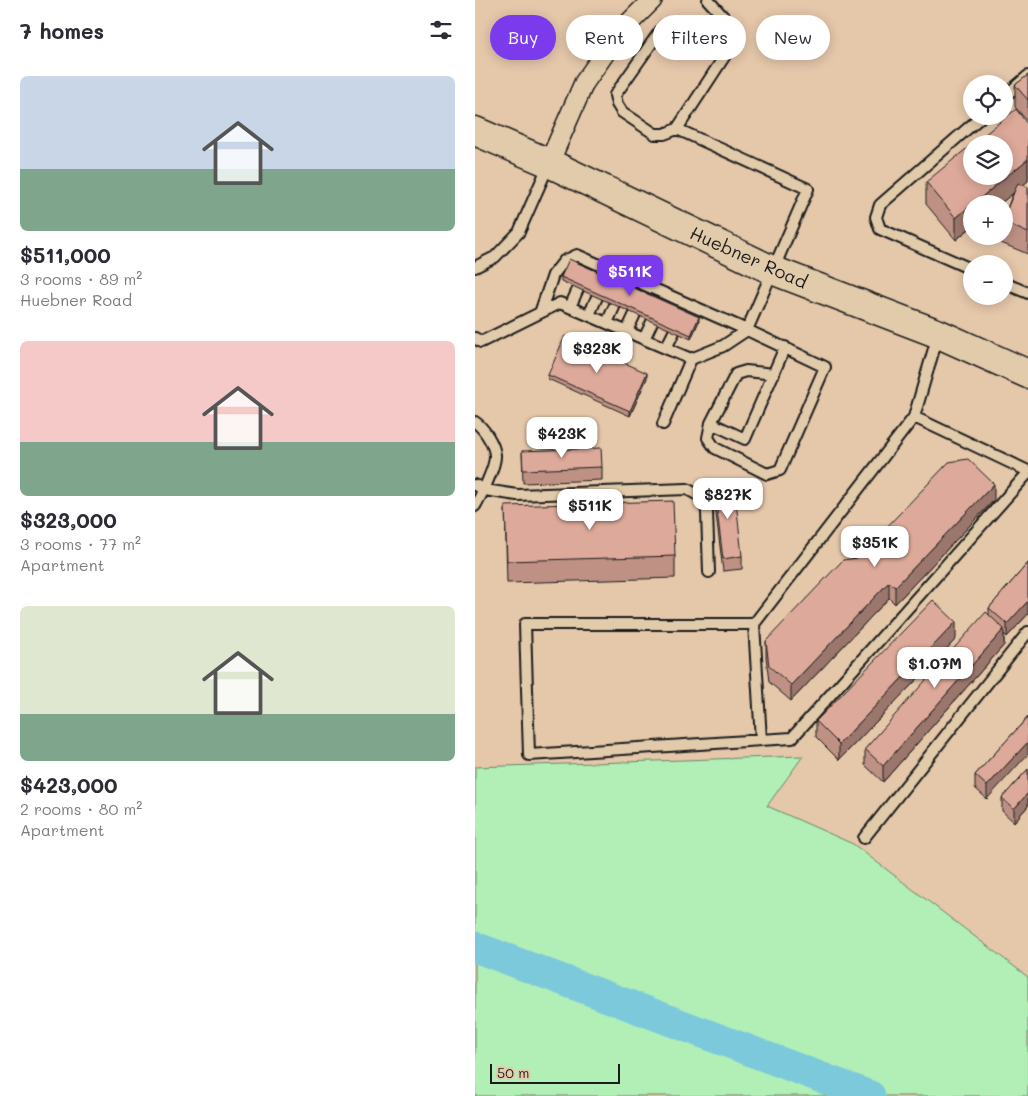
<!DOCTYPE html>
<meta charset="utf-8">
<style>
:root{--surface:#fff;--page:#f2f2f3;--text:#2b2b33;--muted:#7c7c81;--accent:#7c3aed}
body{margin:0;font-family:Mali,sans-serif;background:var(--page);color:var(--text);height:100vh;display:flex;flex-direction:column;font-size:19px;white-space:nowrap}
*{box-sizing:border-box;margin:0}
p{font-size:16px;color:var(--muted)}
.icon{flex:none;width:28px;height:28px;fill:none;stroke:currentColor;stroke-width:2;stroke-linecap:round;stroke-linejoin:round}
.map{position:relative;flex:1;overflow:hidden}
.drawer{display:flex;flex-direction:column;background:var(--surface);width:475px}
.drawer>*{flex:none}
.banner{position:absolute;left:15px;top:15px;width:462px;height:45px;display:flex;gap:10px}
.tools{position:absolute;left:488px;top:75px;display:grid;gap:10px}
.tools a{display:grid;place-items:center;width:50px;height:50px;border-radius:50%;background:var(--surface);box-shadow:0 2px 12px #0003;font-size:25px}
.scale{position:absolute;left:15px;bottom:12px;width:130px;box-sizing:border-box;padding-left:5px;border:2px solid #1c1c1c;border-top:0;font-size:14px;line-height:18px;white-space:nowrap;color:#1c1c1c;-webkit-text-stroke:4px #e2cbab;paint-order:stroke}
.price{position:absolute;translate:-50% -42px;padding:0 11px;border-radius:10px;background:#fff;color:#222;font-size:16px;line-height:32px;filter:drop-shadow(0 1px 2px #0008)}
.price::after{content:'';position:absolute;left:50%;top:30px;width:15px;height:11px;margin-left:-8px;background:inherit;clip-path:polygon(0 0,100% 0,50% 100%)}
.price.selected{background:var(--accent);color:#fff}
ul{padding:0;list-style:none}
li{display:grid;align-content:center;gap:10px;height:265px;padding:0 20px}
li span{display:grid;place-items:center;height:155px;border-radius:8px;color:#555}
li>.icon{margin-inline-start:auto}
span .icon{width:90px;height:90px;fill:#fffc;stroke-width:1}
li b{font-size:21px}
h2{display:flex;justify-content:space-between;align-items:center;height:60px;padding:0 20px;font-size:21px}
.tag{padding:0 18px;border-radius:22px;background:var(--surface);box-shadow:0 2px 12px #0003;font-size:18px;line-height:45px}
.tag.selected{background:var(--accent);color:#fff}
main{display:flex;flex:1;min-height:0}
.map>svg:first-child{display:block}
</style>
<main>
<section class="drawer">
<h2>7 homes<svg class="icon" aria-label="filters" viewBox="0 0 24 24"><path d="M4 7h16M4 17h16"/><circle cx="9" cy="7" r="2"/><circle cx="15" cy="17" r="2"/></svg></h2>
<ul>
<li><span style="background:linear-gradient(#c9d6e8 60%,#7fa58c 0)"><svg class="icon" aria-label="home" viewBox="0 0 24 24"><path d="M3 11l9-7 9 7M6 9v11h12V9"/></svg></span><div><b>$511,000</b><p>3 rooms · 89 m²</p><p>Huebner Road</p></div></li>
<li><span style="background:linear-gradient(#f6c9c9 65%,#7fa58c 0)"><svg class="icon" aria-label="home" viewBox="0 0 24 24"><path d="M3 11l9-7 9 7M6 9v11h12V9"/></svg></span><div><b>$323,000</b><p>3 rooms · 77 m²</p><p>Apartment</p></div></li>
<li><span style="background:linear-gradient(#dfe7d0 70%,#7fa58c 0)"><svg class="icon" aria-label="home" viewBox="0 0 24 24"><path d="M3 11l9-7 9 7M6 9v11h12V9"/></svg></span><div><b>$423,000</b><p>2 rooms · 80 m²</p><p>Apartment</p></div></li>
</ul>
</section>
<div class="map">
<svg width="553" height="1096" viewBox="0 0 553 1096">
<rect width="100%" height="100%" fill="#e5c7aa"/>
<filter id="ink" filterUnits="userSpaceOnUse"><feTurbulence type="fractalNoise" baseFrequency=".02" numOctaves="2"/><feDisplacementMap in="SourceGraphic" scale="10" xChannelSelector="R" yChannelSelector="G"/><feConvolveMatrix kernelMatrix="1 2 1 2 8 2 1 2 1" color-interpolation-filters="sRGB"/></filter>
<g filter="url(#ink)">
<path fill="#b1efb6" stroke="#668669" d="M328 756 292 806 378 844 553 977V1096H0V767Z"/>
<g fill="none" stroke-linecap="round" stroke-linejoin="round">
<path stroke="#7dc9dc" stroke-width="31" d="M0 947 395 1096"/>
<g stroke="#1c1c1c" stroke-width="14">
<path id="lane" d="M178 41 189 26 204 24 230 38 233 45
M529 97 553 76
M202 129 189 134H180L147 112 142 104 140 95 178 41 189 38 203 37 215 40 226 46 233 45 249 57
M0 267 20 257 44 232 74 164
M496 269 405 229 401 217 405 205 507 116
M529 283 553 293
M95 307 103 289
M65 313 78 275 89 261 102 255 272 330 350 367 305 470 292 474 240 448 233 438 236 423 261 374 271 371 299 374
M114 315 122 297
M132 323 140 305
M152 331 160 314
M463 335 439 417 279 624H50L54 755 317 738 553 473
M0 338 6 342 85 303 216 359 248 346 272 330 333 189 202 129 264 34 233 0
M169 339 177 322
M191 348 199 332
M439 417 553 471
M0 422C9 428 19 444 20 455 21 466 6 496 0 506
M236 423 270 439 310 347
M188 424 216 359
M0 485 10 490 42 495 212 489 228 498 232 512 234 572
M279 624 286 740
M389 838 553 632"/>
</g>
<g stroke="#1c1c1c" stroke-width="22">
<path id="street" d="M74 163 109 83 143 34 177 0"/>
</g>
<g stroke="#1c1c1c" stroke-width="31">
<path id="primary" d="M0 131 74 163 297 270 464 334 553 374"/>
</g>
<use href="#lane" stroke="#e2cbab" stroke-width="10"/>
<use href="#street" stroke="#e2cbab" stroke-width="19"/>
<use href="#primary" stroke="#e2cbab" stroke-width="28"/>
</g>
<path fill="#be9184" stroke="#1c1c1c" d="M553 75V122L540 107V85Z
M553 125V181L548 185 553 187V254L526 243V236H529V216L538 193 481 240 451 204V182Z
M86 277 224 321 216 339 86 281Z
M73 375 172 378 155 416 73 379Z
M47 451 127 467V480L48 483Z
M239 485 267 556V569L248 571 239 498Z
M519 500 420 604 414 598 316 701 294 682 291 657V641L382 558Z
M30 506 200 556V578L32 583Z
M553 563V614L532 637 529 634V645L408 782 390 765V749L514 615V608Z
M481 639 364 760 341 737V721Z
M553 717 512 799 500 788V775Z
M553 769V806L539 822 527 811V798Z"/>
<path fill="#9b766c" stroke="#1c1c1c" d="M553 159V181L525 204H498Z
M496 205V227L481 240V218Z
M224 317V321L216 339V335Z
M172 373V378L155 416V411Z
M519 484V500L420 604V587Z
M414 582V598L316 701V685Z
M553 601V614L532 637V624Z
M481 622V639L364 760V744Z
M529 629V645L408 782V766Z
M553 742V754L512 799V786Z
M553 793V806L539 822V809Z"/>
<path fill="#dda99a" stroke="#1c1c1c" d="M553 75V100L540 85Z
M541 109 553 125V159L498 204H496V205L481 218 451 182 496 145V176H529V144H498Z
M543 183 553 187V233L529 222V216Z
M94 259 224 317 216 335 86 277Z
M90 336 172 373 155 411 73 375Z
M126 448 127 467 48 470 47 451Z
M493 459 519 484 420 587 414 582 316 685 294 666 291 641 368 560 382 558 474 462Z
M259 483 267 556 248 559 239 485Z
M198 501 200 556 32 561 30 506Z
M553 563V601L532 624 514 608Z
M458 600 481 622 364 744 341 721Z
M511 612 529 629 408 766 390 749Z
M553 717V742L512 786 500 775Z
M553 769V793L539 809 527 798Z"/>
</g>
<g text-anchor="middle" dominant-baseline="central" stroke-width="5" stroke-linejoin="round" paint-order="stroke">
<g font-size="18" fill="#1c1c1c" stroke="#e2cbab">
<text transform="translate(274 257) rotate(24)">Huebner Road</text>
</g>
</g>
</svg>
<div class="tools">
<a><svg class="icon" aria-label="locate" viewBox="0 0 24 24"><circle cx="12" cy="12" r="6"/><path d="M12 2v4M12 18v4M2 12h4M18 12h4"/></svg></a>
<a><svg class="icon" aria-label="layers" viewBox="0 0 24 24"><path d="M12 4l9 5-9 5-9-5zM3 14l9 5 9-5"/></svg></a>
<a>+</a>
<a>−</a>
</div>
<div class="scale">50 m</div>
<b class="price selected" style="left:155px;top:297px">$511K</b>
<b class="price" style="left:122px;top:374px">$323K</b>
<b class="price" style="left:87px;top:459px">$423K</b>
<b class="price" style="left:253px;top:520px">$827K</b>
<b class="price" style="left:115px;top:531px">$511K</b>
<b class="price" style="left:400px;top:568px">$351K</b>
<b class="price" style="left:460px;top:689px">$1.07M</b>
<div class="banner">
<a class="tag selected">Buy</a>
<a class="tag">Rent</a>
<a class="tag">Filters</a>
<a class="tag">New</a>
</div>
</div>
</main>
